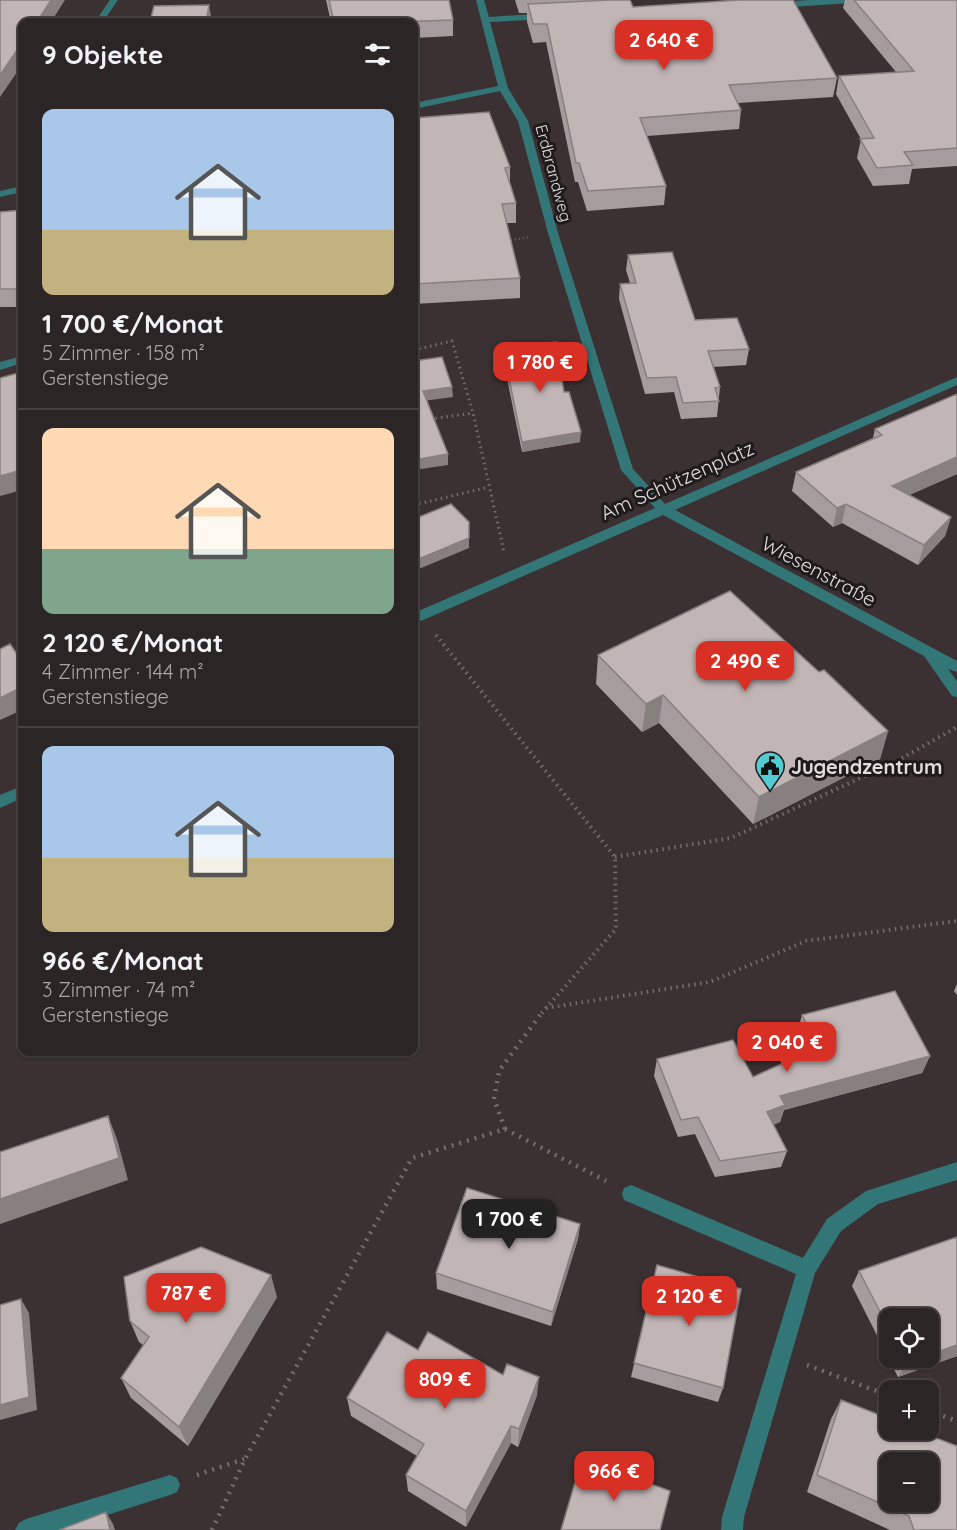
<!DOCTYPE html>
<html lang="de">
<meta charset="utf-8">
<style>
:root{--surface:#2c2526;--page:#342d2e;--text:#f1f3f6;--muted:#a6a5a7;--line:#484243;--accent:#d93025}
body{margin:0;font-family:Quicksand,sans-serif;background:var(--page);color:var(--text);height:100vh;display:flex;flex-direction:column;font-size:22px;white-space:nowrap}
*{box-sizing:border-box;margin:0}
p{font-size:20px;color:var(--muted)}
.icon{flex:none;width:33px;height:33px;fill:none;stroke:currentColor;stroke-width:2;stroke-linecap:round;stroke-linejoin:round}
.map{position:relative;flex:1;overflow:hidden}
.details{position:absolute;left:18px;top:18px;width:400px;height:1038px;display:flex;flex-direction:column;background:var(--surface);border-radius:12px;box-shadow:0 2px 4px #0004,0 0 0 2px var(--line)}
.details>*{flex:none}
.controls{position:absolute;left:879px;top:1308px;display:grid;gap:12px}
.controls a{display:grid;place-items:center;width:60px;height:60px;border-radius:12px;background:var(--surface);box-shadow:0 2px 4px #0004,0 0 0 2px var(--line);font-size:30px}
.price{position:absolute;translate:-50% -51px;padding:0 14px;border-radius:12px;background:var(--accent);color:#fff;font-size:20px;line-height:39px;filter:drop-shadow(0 2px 3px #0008)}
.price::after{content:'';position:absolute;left:50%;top:36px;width:18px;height:14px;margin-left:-9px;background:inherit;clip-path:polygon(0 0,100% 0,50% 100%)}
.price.active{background:#222;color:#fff}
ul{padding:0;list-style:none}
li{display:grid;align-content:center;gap:12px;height:318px;padding:0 24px}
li+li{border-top:2px solid var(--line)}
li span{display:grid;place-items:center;height:186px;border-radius:12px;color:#555}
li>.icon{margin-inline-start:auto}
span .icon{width:108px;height:108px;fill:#fffc;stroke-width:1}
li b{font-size:26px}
h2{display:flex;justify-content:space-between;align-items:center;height:72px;padding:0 24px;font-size:26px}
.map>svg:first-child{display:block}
</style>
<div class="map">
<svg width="957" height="1530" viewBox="0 0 957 1530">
<rect width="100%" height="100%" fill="#3b3132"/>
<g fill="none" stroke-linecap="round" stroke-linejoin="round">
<path stroke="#766d6e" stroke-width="2" stroke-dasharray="1 3" stroke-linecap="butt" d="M507 241 529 237"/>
<path stroke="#766d6e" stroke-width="3" stroke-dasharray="1.5 4" stroke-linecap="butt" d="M414 350 452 341 473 413 504 552
M430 419 473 413
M414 505 489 487"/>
<path stroke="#766d6e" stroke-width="4" stroke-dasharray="1.5 4.5" stroke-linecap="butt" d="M436 635 615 857 616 929 539 1016
M615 857 731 838 897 761 957 727
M546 1008 710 982 806 941 957 921"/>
<path stroke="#766d6e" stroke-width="4.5" stroke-dasharray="2 6" stroke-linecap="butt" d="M505 1129 606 1181
M807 1365 890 1396
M928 1411 957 1421
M197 1475 244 1459
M212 1530 245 1459 412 1158 505 1129 494 1099 499 1071 540 1015"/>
<path fill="#337678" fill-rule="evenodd" d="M110 0H118L103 22H95Z
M476 0H484L489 17 548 13 553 16 548 19 490 22 508 88 528 121 558 233 633 469 665 504 957 377V385L675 510 957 661V672L948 669 957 681V697L952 696 924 656 663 515 414 624V613L655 508 621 470 548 233 518 121 500 91 414 109V103L498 86Z
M809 0H855L851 3 776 8 772 5 776 2Z
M22 186V192L0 197V191Z
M22 356V363L0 370V362Z
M22 786V798L0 808V795Z
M957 1162V1180L878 1204 841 1231 815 1273 744 1517 743 1530H721L722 1517 796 1274 624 1200 622 1194 624 1188 631 1185 638 1188 803 1258 827 1219 866 1191Z
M170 1475 177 1478 180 1485 177 1492 170 1495 60 1530H15L19 1523 26 1519Z"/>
</g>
<path fill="#a79c9d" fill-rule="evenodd" d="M326 0H449L453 20V36L414 38V22H331Z
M515 0H630L633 7 837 78 833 97 738 103 741 110 739 129 647 136 666 186 664 205 587 211 578 182H575L546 42 533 43 527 22V13H519Z
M845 0H957V166L912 169 909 184 873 186 857 158 861 139 836 94 839 76 896 72 843 8Z
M414 118 510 167V182L516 203V223H507L520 278V298L414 304Z
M22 210V307H0V212Z
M628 255 695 320 749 349 746 365 713 367 720 387 717 417 681 419 674 392 645 394 619 299 620 284 630 283 626 270Z
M503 349 564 392 580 442 522 452 503 359Z
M957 394V474L909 495 951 517 945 536 918 565 842 523 833 527 792 491 796 472 873 438 875 429Z
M598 655 819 672 888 731 880 759 753 824 659 723 642 732 596 684Z
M957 984V995L954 991Z
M802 1015 930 1056 922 1073 784 1110 780 1122 773 1125 787 1151 781 1167 715 1177 695 1134 678 1137 654 1076 657 1059 753 1077 807 1052 797 1033Z
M580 1224 578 1239 551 1326 437 1289 436 1273Z
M657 1265 723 1388 718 1402 631 1377Z
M859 1271 957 1356 898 1377 852 1286ZM890 1318 928 1358H890Z
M277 1297 188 1446 131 1398 121 1378 143 1345 139 1342 130 1321Z
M418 1350 537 1395 518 1447 511 1443 466 1527 408 1491 406 1475 417 1456 351 1416 347 1398Z
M841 1400 957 1530H890L807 1492 831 1419Z"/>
<path fill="#887f7f" d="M51 0H65L51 22H37Z
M209 5 212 22H206Z
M22 43V65L0 97V75Z
M452 387 453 397 423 401V391Z
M581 432 580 442 522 452V442Z
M448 454V465L414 470V460Z
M957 457V474L887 505 892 486Z
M22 470V490L0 496V476Z
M846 504 842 523 833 527 837 508Z
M951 517 945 536 918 565 924 545Z
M469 538V548L414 571V561Z
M22 687V710L0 720V698Z
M663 695 659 723 642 732 646 704Z
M888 731 880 759 753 824 759 797Z
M930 1056 922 1073 784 1110 780 1122 762 1129 767 1112 780 1096Z
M108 1116 117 1139 128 1180 0 1224V1199Z
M580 1224 578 1239 551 1326 553 1312Z
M271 1275 277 1297 188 1446 179 1427Z
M21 1299 29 1313 37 1410 0 1420V1405Z
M957 1345V1356L898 1377 906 1363 922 1358H928V1355Z
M539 1377 537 1395 518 1447 519 1429Z
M511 1426V1443L466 1527V1511Z
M106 1512 113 1524 115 1530H110Z"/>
<path fill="#c2b5b6" stroke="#887f7f" stroke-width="1.5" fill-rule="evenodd" d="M0 0H51L37 22H22V43L0 75Z
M329 0H449L453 20 393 22H334Z
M609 0H630L633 7 739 0H793L837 78 729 85 741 110 640 118 666 186 588 191 579 163H576L547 24H533L528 4Z
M854 0H957V148L904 152 913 165 877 168 860 139 874 138 839 76 914 71Z
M209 5 206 22H150L154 6Z
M489 112 510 167 505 168 516 203 502 204 520 278 414 284V118Z
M22 210V289H0V212Z
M672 252 695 320 737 318 749 349 708 351 720 387 715 388 719 401 683 403 676 377 647 378 620 284 636 283 628 255Z
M556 342 564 392H569L581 432 522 442 503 349Z
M442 357 452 387 423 391 448 454 414 460V361Z
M22 372V470L0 476V378Z
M957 394V457L892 486 951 517 924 545 846 504 837 508 796 472 882 435 875 429Z
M451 504 469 522V538L414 561V519Z
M730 591 819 672 824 670 888 731 759 797 663 695 646 704 598 655Z
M10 644 22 661V687L0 698V649Z
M895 991 930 1056 780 1096 785 1105 767 1112 787 1151 720 1161 698 1117 681 1120 657 1059 733 1040 753 1077 818 1047 802 1015Z
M108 1116 119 1158 0 1199V1152Z
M467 1188 580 1224 553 1312 436 1273Z
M957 1237V1345L928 1355V1318H890V1331L859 1271Z
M201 1247 271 1275 179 1427 121 1378 149 1337 130 1321 124 1277Z
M657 1265 741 1289 723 1388 634 1363Z
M21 1299 29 1397 0 1405V1305Z
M387 1332 418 1350 428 1332 503 1375 507 1364 539 1377 519 1429 511 1426 466 1511 406 1475 424 1444 347 1398Z
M903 1358H922L906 1363Z
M841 1400 890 1419V1430H915L957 1446V1530H914L909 1516 817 1475ZM890 1462H928V1502H890Z
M582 1459 670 1491 660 1530H561Z
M106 1512 110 1530H59Z"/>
<defs>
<g id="civic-pin" transform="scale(1.5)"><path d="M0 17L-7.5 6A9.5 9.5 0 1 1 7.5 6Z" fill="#52ccd0" stroke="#1f1a1b"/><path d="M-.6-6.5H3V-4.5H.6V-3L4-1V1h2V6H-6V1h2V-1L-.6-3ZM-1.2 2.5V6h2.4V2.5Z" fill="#111"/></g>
</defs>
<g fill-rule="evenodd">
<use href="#civic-pin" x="770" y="766"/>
</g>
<g text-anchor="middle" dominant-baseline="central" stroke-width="6" stroke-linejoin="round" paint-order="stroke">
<g font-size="16" fill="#e2dcdc" stroke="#1f1a1b">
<text transform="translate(554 173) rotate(75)">Erdbrandweg</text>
</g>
<g font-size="20" fill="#e2dcdc" stroke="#1f1a1b">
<text transform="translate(677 480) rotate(-24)">Am Schützenplatz</text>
<text transform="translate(819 571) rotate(28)">Wiesenstraße</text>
</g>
<g font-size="20" font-weight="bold" fill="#e2dcdc" stroke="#1f1a1b" text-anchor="start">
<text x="791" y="766">Jugendzentrum</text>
</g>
</g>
</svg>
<div class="controls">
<a><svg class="icon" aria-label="locate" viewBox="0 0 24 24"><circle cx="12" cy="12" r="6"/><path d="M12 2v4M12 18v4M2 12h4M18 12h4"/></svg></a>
<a>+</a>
<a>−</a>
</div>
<b class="price" style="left:664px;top:71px">2 640 €</b>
<b class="price" style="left:540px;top:393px">1 780 €</b>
<b class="price" style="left:745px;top:692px">2 490 €</b>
<b class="price" style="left:787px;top:1073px">2 040 €</b>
<b class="price active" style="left:509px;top:1250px">1 700 €</b>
<b class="price" style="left:186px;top:1324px">787 €</b>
<b class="price" style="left:689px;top:1327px">2 120 €</b>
<b class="price" style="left:445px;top:1410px">809 €</b>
<b class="price" style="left:614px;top:1502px">966 €</b>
<section class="details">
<h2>9 Objekte<svg class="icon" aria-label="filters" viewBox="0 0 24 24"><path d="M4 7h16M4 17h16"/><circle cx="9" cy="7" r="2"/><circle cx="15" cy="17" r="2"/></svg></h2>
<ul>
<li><span style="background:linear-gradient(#a9c7e8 65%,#c2b280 0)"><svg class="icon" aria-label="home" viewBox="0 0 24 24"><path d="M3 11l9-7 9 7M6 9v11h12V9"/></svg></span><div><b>1 700 €/Monat</b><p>5 Zimmer · 158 m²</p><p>Gerstenstiege</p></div></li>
<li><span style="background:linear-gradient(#ffd9b3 65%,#7fa58c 0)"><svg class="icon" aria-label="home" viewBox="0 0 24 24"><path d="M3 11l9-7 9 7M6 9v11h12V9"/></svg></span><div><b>2 120 €/Monat</b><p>4 Zimmer · 144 m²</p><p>Gerstenstiege</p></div></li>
<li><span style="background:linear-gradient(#a9c7e8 60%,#c2b280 0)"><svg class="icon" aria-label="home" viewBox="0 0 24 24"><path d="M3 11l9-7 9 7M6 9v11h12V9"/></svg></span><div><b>966 €/Monat</b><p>3 Zimmer · 74 m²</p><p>Gerstenstiege</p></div></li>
</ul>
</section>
</div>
